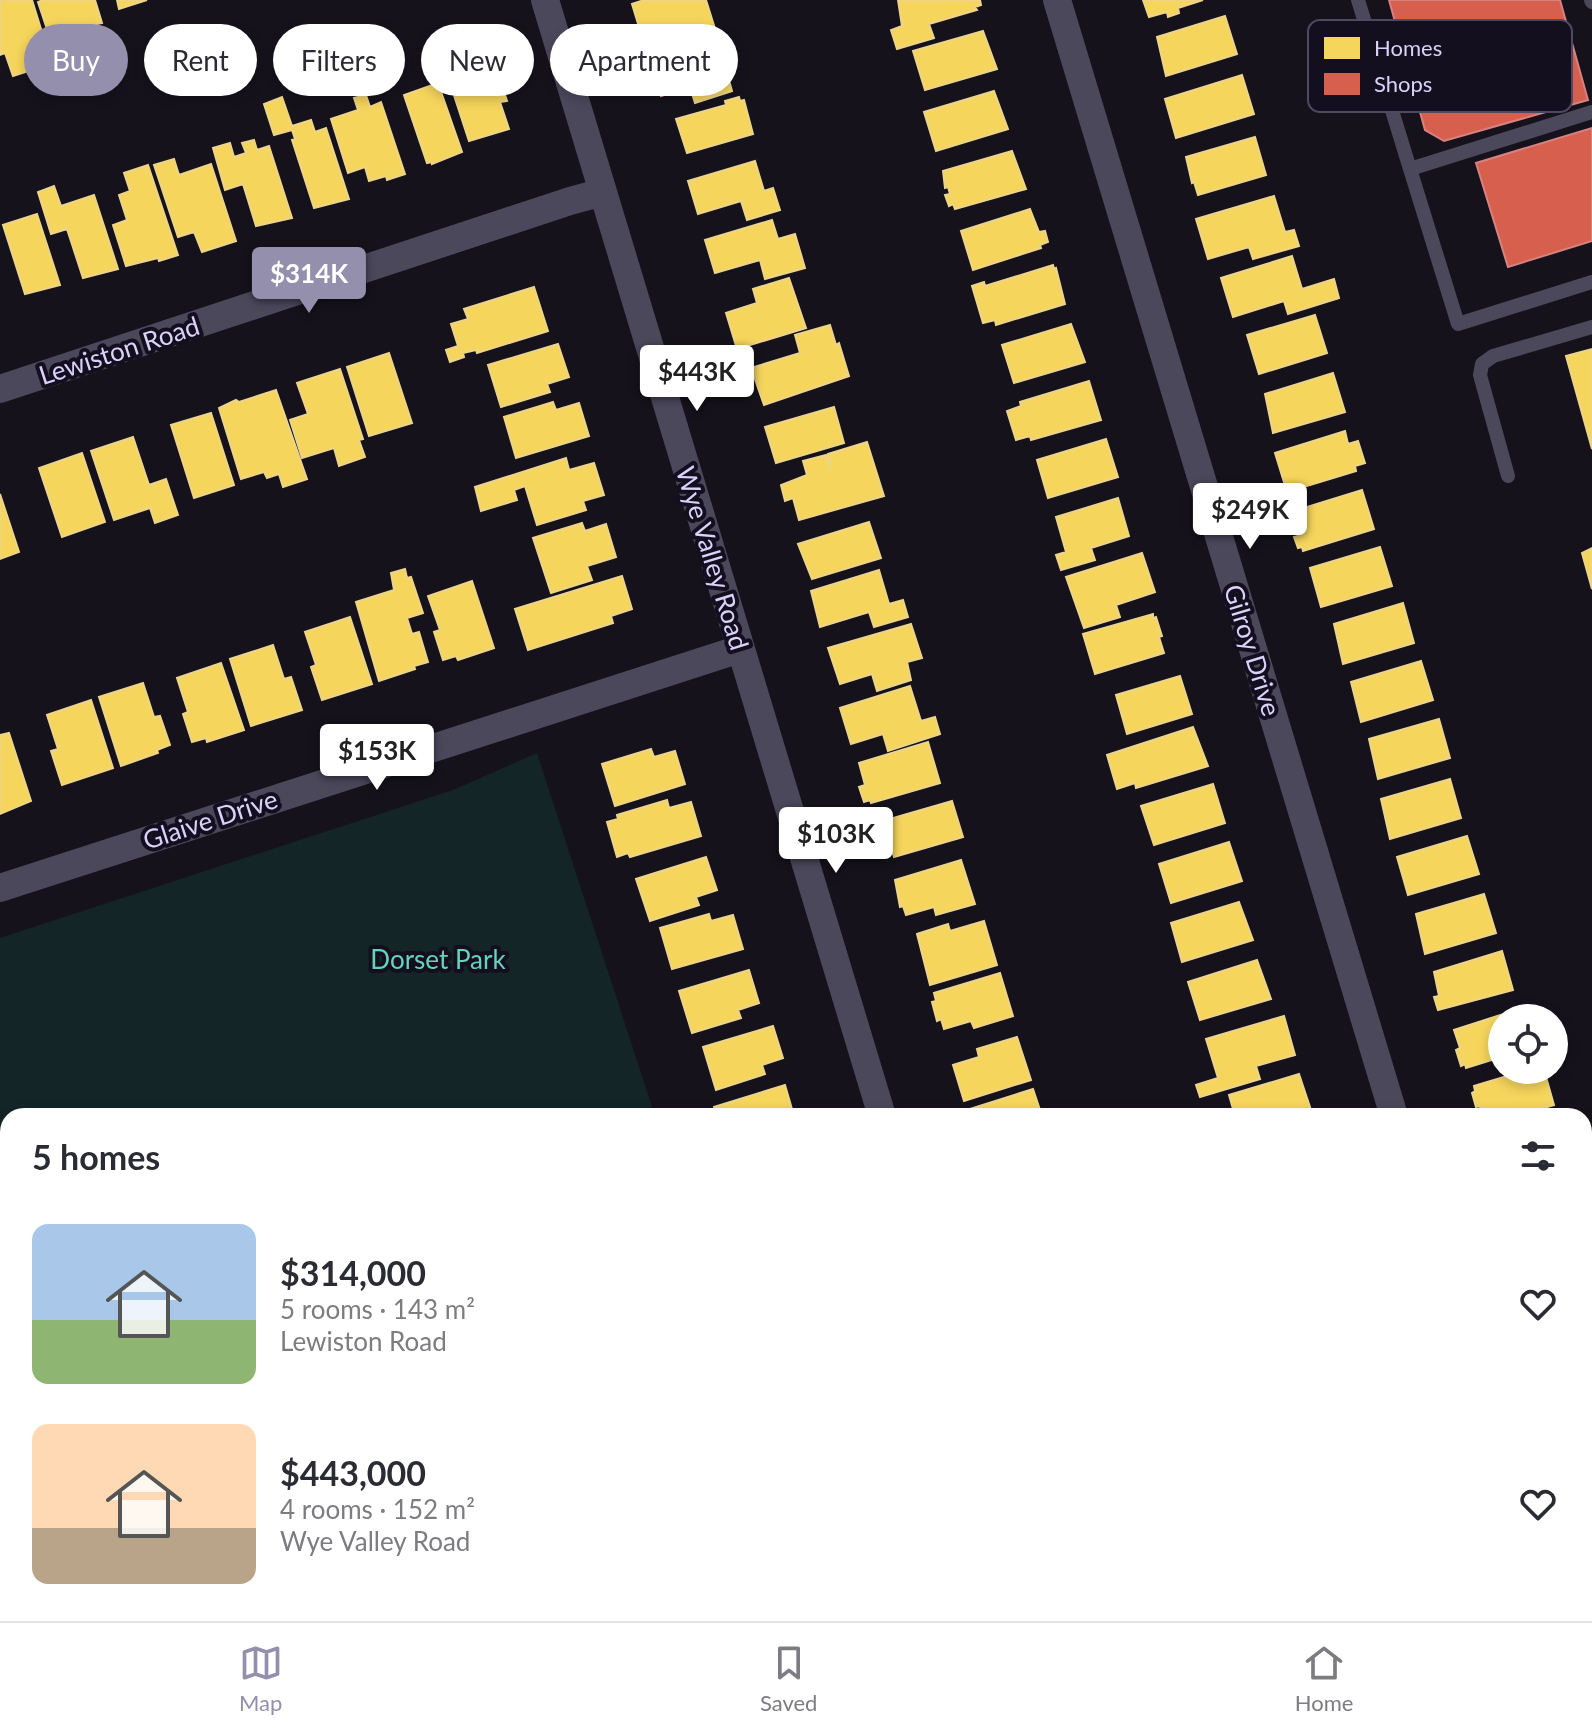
<!DOCTYPE html>
<meta charset="utf-8">
<style>
:root{--surface:#fff;--page:#f7f7f7;--text:#2b2b33;--muted:#7c7c81;--line:#e1e1e2;--accent:#948fac}
body{margin:0;font-family:Lato,sans-serif;background:var(--page);color:var(--text);height:100vh;display:flex;flex-direction:column;font-size:30px;white-space:nowrap}
*{box-sizing:border-box;margin:0}
p{font-size:26px;color:var(--muted)}
.icon{flex:none;width:44px;height:44px;fill:none;stroke:currentColor;stroke-width:2;stroke-linecap:round;stroke-linejoin:round}
.map{position:relative;flex:1;overflow:hidden}
.details{position:absolute;left:0px;top:1108px;width:1592px;height:514px;display:flex;flex-direction:column;background:var(--surface);border-radius:24px 24px 0 0;box-shadow:0 4px 12px #0003}
.details>*{flex:none}
.hud{position:absolute;left:24px;top:24px;width:800px;height:72px;display:flex;gap:16px}
.tools{position:absolute;left:1488px;top:1004px;display:grid;gap:16px}
.tools a{display:grid;place-items:center;width:80px;height:80px;border-radius:50%;background:var(--surface);box-shadow:0 4px 12px #0003;font-size:40px}
.price{position:absolute;translate:-50% -68px;padding:0 18px;border-radius:8px;background:#fff;color:#222;font-size:26px;line-height:52px;filter:drop-shadow(0 2px 4px #0008)}
.price::after{content:'';position:absolute;left:50%;top:48px;width:24px;height:18px;margin-left:-12px;background:inherit;clip-path:polygon(0 0,100% 0,50% 100%)}
.price.selected{background:var(--accent);color:#fff}
ul{padding:0;list-style:none}
li{display:flex;align-items:center;gap:24px;height:200px;padding:0 32px}
li span{display:grid;place-items:center;flex:none;width:224px;height:160px;border-radius:16px;color:#555}
li>.icon{margin-inline-start:auto}
span .icon{width:96px;height:96px;fill:#fffc;stroke-width:1}
li b{font-size:34px}
h2{display:flex;justify-content:space-between;align-items:center;height:96px;padding:0 32px;font-size:34px}
.pill{padding:0 28px;border-radius:36px;background:var(--surface);box-shadow:0 4px 12px #0003;font-size:28px;line-height:72px}
.pill.selected{background:var(--accent);color:#fff}
.tab-bar{display:flex;justify-content:space-around;align-items:center;height:112px;border-top:2px solid var(--line);background:var(--surface);font-size:22px;color:var(--muted)}
.tab-bar a{display:grid;justify-items:center;gap:4px}
.tab-bar .selected{color:var(--accent)}
.map>svg:first-child{display:block}
</style>
<div class="map">
<svg width="1592" height="1621" viewBox="0 0 1592 1621">
<rect width="100%" height="100%" fill="#15121c"/>
<path fill="#132527" d="M537 753 655 1116H8V1591L0 1594V938L453 790Z"/>
<path fill="#f6d55c" stroke="#edd48b" stroke-width="2" d="M0 0H32L45 42 41 43 47 65 13 76 5 53 0 55Z
M43 0H95L102 23 97 24 104 46 70 57 64 36 51 41 38 2Z
M117 0H147L119 9Z
M644 0H706L716 32 681 43 675 26 642 37 632 4Z
M898 0H980L981 5 975 7 977 10 929 24 934 38 897 49 891 30 902 26Z
M1143 0H1203L1178 8 1179 13 1168 17 1167 12 1149 17Z
M1225 16 1237 54 1166 76 1157 37Z
M983 31 997 69 925 90 913 51Z
M718 41 732 91 695 103 690 87 661 96 651 63Z
M487 61 496 88 502 86 507 101 500 102 509 129 469 141 447 74Z
M1242 75 1254 114 1176 138 1165 99Z
M438 83 462 152 432 164V162L427 163 404 95Z
M994 91 1008 129 936 151 924 112Z
M366 95 370 107 381 102 405 174 387 180 386 176 369 181 365 167 348 173 331 119 358 110 354 98Z
M282 97 292 126 311 120 315 132 326 128 349 199 314 208 292 140 295 139 292 130 274 135 264 104Z
M739 97 740 101 744 100 753 134 687 153 676 119 726 105 725 101Z
M1255 137 1266 175 1198 195 1194 182 1192 183 1186 157Z
M254 140 257 150 269 146 292 218 256 226 243 184 225 190 213 148 230 143 234 157 246 153 242 143Z
M1012 151 1026 189 955 209 953 204 949 206 945 195 950 194 948 187 945 188 943 171Z
M174 159 179 175 211 164 236 241 202 252 194 232 178 237 154 165Z
M755 161 764 191 773 188 780 210 747 220 741 201 698 214 688 181Z
M148 165 178 255 159 261 158 258 126 266 113 225 127 220 119 195 130 191 124 173Z
M54 186 61 206 94 195 118 269 83 278 67 229 51 234 38 192Z
M1274 196 1285 232 1294 230 1299 246 1253 259 1249 247 1208 259 1196 219Z
M1030 209 1039 232 1045 231 1048 242 1040 245 1041 248 973 270 961 231Z
M37 214 60 285 25 294 3 225Z
M772 220 778 239 795 234 805 268 765 279 760 260 715 273 705 240Z
M1292 256 1302 289 1334 279 1339 298 1288 314 1284 301 1233 317 1221 278Z
M1053 265 1054 269 1056 268 1065 304 996 325 995 320 983 323 972 286 984 282 985 286Z
M789 278 806 328 737 349 726 313 757 303 753 289Z
M534 287 548 331 477 353 476 350 463 353 464 357 450 362 446 350 458 346 451 324 468 319 464 309Z
M1315 315 1327 353 1259 374 1247 335Z
M1071 324 1085 362 1014 383 1002 345Z
M830 325 836 345 839 343 849 376 764 405 751 368 800 353 795 335Z
M558 344 569 377 547 384 550 392 501 407 488 365Z
M1592 349V449L1566 356Z
M389 353 412 423 369 436 347 367Z
M340 369 363 439 359 440 365 457 339 466 334 448 302 458 290 420 308 414 297 383Z
M1333 373 1345 412 1273 433 1265 394Z
M1089 381 1101 420 1031 440 1030 436 1016 440 1007 411 1021 406 1020 402Z
M276 390 307 479 283 487 279 474 267 478 264 472 241 479 219 408 236 400 239 402Z
M553 402 556 410 579 403 589 436 516 458 504 417Z
M834 407 844 443 776 463 765 427Z
M211 413 234 485 194 498 171 425Z
M1345 431 1348 444 1358 441 1365 463 1355 466 1356 471 1287 492 1275 453Z
M133 437 149 485 166 479 178 515 155 523 150 508 114 520 91 451Z
M1106 439 1118 477 1048 498 1037 460Z
M867 442 884 496 799 520 793 498 785 501 781 485 807 475 803 461 826 455 831 469 828 454Z
M82 453 105 522 62 537 39 468Z
M566 458 569 470 594 463 604 495 583 501 586 510 537 525 525 486 514 490 517 500 481 511 475 487Z
M1362 490 1374 529 1303 551 1302 547 1298 548 1294 537 1298 536 1297 531H1300L1294 511Z
M0 494 19 552 0 559Z
M1118 498 1129 536 1091 548 1095 560 1061 570 1056 555 1066 552 1056 517Z
M869 522 881 558 812 579 798 544Z
M582 523 585 531 606 524 616 557 587 566 592 580 551 593 533 538Z
M1380 547 1392 586 1321 607 1310 568Z
M1592 548V589L1582 553Z
M1142 553 1155 592 1116 605 1120 617 1084 628 1066 577Z
M405 569 407 578 411 577 423 613 407 618 412 634 419 632 428 662 414 666 415 669 379 681 356 602 394 590 391 573Z
M879 570 889 604 903 600 908 617 874 627 869 612 820 627 811 591Z
M622 576 632 609 611 616 613 623 528 650 515 609Z
M472 581 494 648 458 660 456 656 443 660 434 632 440 630 428 596Z
M1403 603 1414 643 1343 664 1334 624Z
M1153 614V618L1156 617 1162 636 1159 637 1164 653 1095 674 1083 634Z
M350 617 372 684 322 700 311 667 316 665 305 632Z
M911 624 922 658 907 662 911 680 877 691 872 674 840 684 828 648Z
M273 645 284 679 291 677 302 710 251 726 230 659Z
M1421 661 1433 700 1361 722 1351 682Z
M221 663 244 730 207 742 206 738 192 742 183 714 188 712 177 678Z
M1180 676 1192 714 1127 734 1116 695Z
M143 683 154 717 160 716 170 745 157 750 158 753 121 766 99 697Z
M910 686 921 721 935 717 940 734 888 751 883 734 851 744 840 708Z
M91 700 113 768 62 785 51 751 58 749 47 715Z
M1439 719 1450 758 1378 779 1369 739Z
M1193 727 1208 766 1136 788 1135 783 1117 789 1107 755Z
M9 733 31 801 0 814V735Z
M928 742 940 783 871 803 870 800 864 802 859 787 865 785 859 763Z
M651 749 654 757 675 751 685 784 615 806 602 764Z
M1450 779 1461 818 1390 839 1381 799Z
M1213 784 1225 823 1154 845 1141 806Z
M667 800 669 808 691 802 701 836 630 857 628 853 617 857 607 822 618 819 617 815Z
M952 801 963 837 894 857 883 821Z
M1467 836 1479 874 1408 895 1397 857Z
M1229 842 1242 881 1171 903 1159 864Z
M706 857 717 890 696 897 699 905 650 921 636 879Z
M961 860 975 904 936 915 934 907 906 915 903 906 900 907 895 880Z
M1484 894 1496 933 1425 954 1416 914Z
M1239 902 1253 940 1182 962 1171 923Z
M709 914 711 921 733 915 743 949 672 969 660 928Z
M984 921 997 965 930 985 917 934 948 924 950 931Z
M1502 951 1513 990 1438 1010 1434 997 1439 996 1434 972Z
M1257 960 1271 999 1200 1020 1188 982Z
M749 970 759 1003 738 1010 741 1018 692 1033 679 991Z
M1000 973 1013 1016 974 1028 971 1021 944 1029 941 1019 937 1021 932 1002 936 1001 934 993Z
M1525 1007 1528 1018H1502L1503 1070 1498 1058 1466 1068 1465 1064 1461 1066 1456 1050 1460 1048 1454 1030Z
M1284 1016 1295 1055 1256 1066 1260 1079 1200 1097 1196 1085 1218 1078 1206 1039Z
M773 1026 783 1058 762 1065 765 1074 716 1090 703 1047Z
M1017 1037 1031 1080 964 1101 953 1065 979 1057 977 1049Z
M1527 1070H1544L1554 1105 1516 1116H1481L1480 1106 1476 1107 1472 1093 1475 1091 1474 1086Z
M1299 1074 1312 1113 1301 1116H1235L1229 1095Z
M785 1085 794 1116H716L714 1107Z
M1033 1089 1042 1116H969L967 1110Z
M1589 1240 1592 1251V1296L1585 1298 1584 1241Z
M1592 1303V1345L1584 1347V1305Z
M1592 1366V1409L1584 1412V1368Z
M269 1614H291L294 1621H251Z
M319 1614H362L364 1621H321Z
M697 1614H737L739 1621H699Z
M900 1614H953L955 1621 881 1620Z
M1412 1614H1421L1422 1616 1447 1614 1449 1621H1396Z"/>
<path fill="#d6604d" stroke="#d78281" stroke-width="2" d="M1389 0H1560L1588 100 1444 141 1425 130Z
M1592 128V241L1508 267 1476 163Z"/>
<g fill="none" stroke-linecap="round" stroke-linejoin="round">
<path stroke="#4e5966" stroke-width="5" stroke-dasharray="4 6" stroke-linecap="butt" d="M0 1324 8 1325
M0 1431 8 1425"/>
<path stroke="#4b485c" stroke-width="14" d="M1358 0 1410 169 1592 112
M1591 0 1592 2
M1410 169 1458 324 1592 282
M1508 476 1480 375 1482 364 1493 356 1592 327"/>
<path stroke="#4b485c" stroke-width="28" d="M545 0 882 1116
M1057 0 1394 1116
M0 389 570 201 603 192
M0 888 740 649
M1584 1479 1592 1477
M1034 1614 1036 1621
M1543 1614 1545 1621
M1121 1621 1145 1614"/>
</g>
<g text-anchor="middle" dominant-baseline="central" stroke-width="8" stroke-linejoin="round" paint-order="stroke">
<g font-size="26" fill="#d9d2fa" stroke="#130f1f">
<text transform="translate(119 350) rotate(-18)">Lewiston Road</text>
<text transform="translate(713 558) rotate(73)">Wye Valley Road</text>
<text transform="translate(1253 650) rotate(73)">Gilroy Drive</text>
<text transform="translate(210 819) rotate(-18)">Glaive Drive</text>
</g>
<g font-size="26" fill="#66d2bd" stroke="#130f1f">
<text x="438" y="959">Dorset Park</text>
</g>
</g>
<rect x="1308" y="20" width="264" height="92" rx="12" fill="#130f1f" stroke="#4e4a61" stroke-width="2"/>
<rect x="1324" y="37" width="36" height="22" fill="#f6d55c"/>
<rect x="1324" y="73" width="36" height="22" fill="#d6604d"/>
<g font-size="22" fill="#d9d2fa">
<text x="1374" y="56">Homes</text>
<text x="1374" y="92">Shops</text>
</g>
</svg>
<div class="tools">
<a><svg class="icon" aria-label="locate" viewBox="0 0 24 24"><circle cx="12" cy="12" r="6"/><path d="M12 2v4M12 18v4M2 12h4M18 12h4"/></svg></a>
</div>
<b class="price selected" style="left:309px;top:315px">$314K</b>
<b class="price" style="left:697px;top:413px">$443K</b>
<b class="price" style="left:1250px;top:551px">$249K</b>
<b class="price" style="left:377px;top:792px">$153K</b>
<b class="price" style="left:836px;top:875px">$103K</b>
<div class="hud">
<a class="pill selected">Buy</a>
<a class="pill">Rent</a>
<a class="pill">Filters</a>
<a class="pill">New</a>
<a class="pill">Apartment</a>
</div>
<section class="details">
<h2>5 homes<svg class="icon" aria-label="filters" viewBox="0 0 24 24"><path d="M4 7h16M4 17h16"/><circle cx="9" cy="7" r="2"/><circle cx="15" cy="17" r="2"/></svg></h2>
<ul>
<li><span style="background:linear-gradient(#a9c7e8 60%,#8fb573 0)"><svg class="icon" aria-label="home" viewBox="0 0 24 24"><path d="M3 11l9-7 9 7M6 9v11h12V9"/></svg></span><div><b>$314,000</b><p>5 rooms · 143 m²</p><p>Lewiston Road</p></div><svg class="icon" aria-label="heart" viewBox="0 0 24 24"><path d="M12 20l-8-8c-3-5 5-10 8-4 3-6 11-1 8 4z"/></svg></li>
<li><span style="background:linear-gradient(#ffd9b3 65%,#b9a48a 0)"><svg class="icon" aria-label="home" viewBox="0 0 24 24"><path d="M3 11l9-7 9 7M6 9v11h12V9"/></svg></span><div><b>$443,000</b><p>4 rooms · 152 m²</p><p>Wye Valley Road</p></div><svg class="icon" aria-label="heart" viewBox="0 0 24 24"><path d="M12 20l-8-8c-3-5 5-10 8-4 3-6 11-1 8 4z"/></svg></li>
</ul>
</section>
</div>
<nav class="tab-bar">
<a class="selected"><svg class="icon" aria-label="map" viewBox="0 0 24 24"><path d="M3 6l6-2 6 2 6-2v14l-6 2-6-2-6 2zM9 4v14M15 6v14"/></svg>Map</a>
<a><svg class="icon" aria-label="saved" viewBox="0 0 24 24"><path d="M7 4h10v16l-5-4-5 4z"/></svg>Saved</a>
<a><svg class="icon" aria-label="home" viewBox="0 0 24 24"><path d="M3 11l9-7 9 7M6 9v11h12V9"/></svg>Home</a>
</nav>
